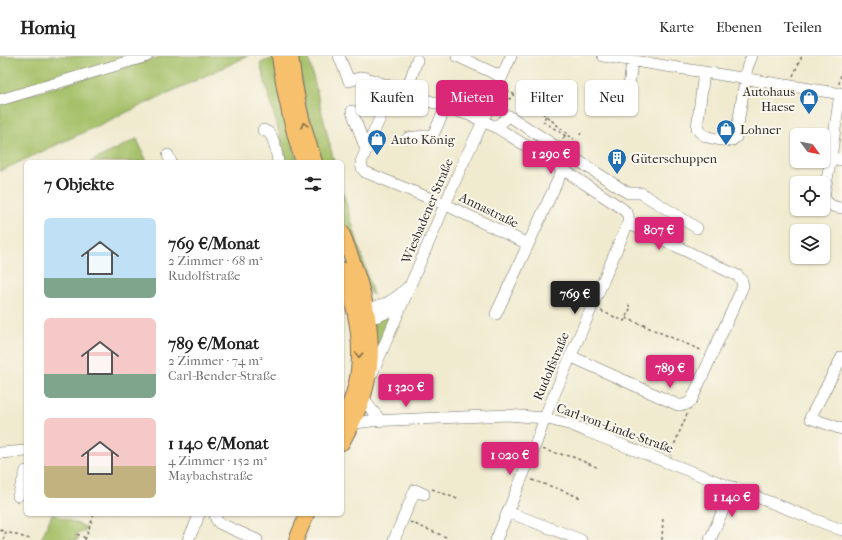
<!DOCTYPE html>
<html lang="de">
<meta charset="utf-8">
<style>
:root{--surface:#fff;--page:#f2f2f2;--text:#222;--muted:#767676;--line:#e0e0e0;--accent:#db2777}
body{margin:0;font-family:"IM FELL French Canon",serif;background:var(--page);color:var(--text);height:100vh;display:flex;flex-direction:column;font-size:15px;white-space:nowrap}
*{box-sizing:border-box;margin:0}
p{font-size:13px;color:var(--muted)}
.icon{flex:none;width:22px;height:22px;fill:none;stroke:currentColor;stroke-width:2;stroke-linecap:round;stroke-linejoin:round}
.map{position:relative;flex:1;overflow:hidden}
.drawer{position:absolute;left:24px;top:104px;width:320px;height:356px;display:flex;flex-direction:column;background:var(--surface);border-radius:6px;box-shadow:0 1px 3px #0004}
.drawer>*{flex:none}
.top-card{position:absolute;left:356px;top:24px;width:380px;height:36px;display:flex;gap:8px}
.needle{width:26px;rotate:122deg}
.buttons{position:absolute;left:790px;top:72px;display:grid;gap:8px}
.buttons a{display:grid;place-items:center;width:40px;height:40px;border-radius:6px;background:var(--surface);box-shadow:0 1px 3px #0004;font-size:20px}
.price{position:absolute;translate:-50% -34px;padding:0 9px;border-radius:4px;background:var(--accent);color:#fff;font-size:13px;line-height:26px;filter:drop-shadow(0 1px 2px #0008)}
.price::after{content:'';position:absolute;left:50%;top:24px;width:12px;height:9px;margin-left:-6px;background:inherit;clip-path:polygon(0 0,100% 0,50% 100%)}
.price.active{background:#222;color:#fff}
ul{padding:0;list-style:none}
li{display:flex;align-items:center;gap:12px;height:100px;padding:0 20px}
li span{display:grid;place-items:center;flex:none;width:112px;height:80px;border-radius:6px;color:#555}
li>.icon{margin-inline-start:auto}
span .icon{width:48px;height:48px;fill:#fffc;stroke-width:1}
li b{font-size:17px}
h2{display:flex;justify-content:space-between;align-items:center;height:48px;padding:0 20px;font-size:17px}
.tag{padding:0 14px;border-radius:6px;background:var(--surface);box-shadow:0 1px 3px #0004;font-size:14px;line-height:36px}
.tag.active{background:var(--accent);color:#fff}
header{display:flex;align-items:center;gap:24px;box-sizing:border-box;height:56px;padding:0 20px;background:var(--surface);border-bottom:1px solid var(--line)}
header strong{font-size:19px}
nav{display:flex;gap:22px;margin-inline-start:auto;font-size:14px}
.map>svg:first-child{display:block}
</style>
<header>
<strong>Homiq</strong>
<nav><a>Karte</a><a>Ebenen</a><a>Teilen</a></nav>
</header>
<div class="map">
<svg width="842" height="484" viewBox="0 0 842 484">
<rect width="100%" height="100%" fill="#fbf7ec"/>
<filter id="ink" filterUnits="userSpaceOnUse"><feTurbulence type="fractalNoise" baseFrequency=".025" numOctaves="2"/><feDisplacementMap in="SourceGraphic" scale="8" xChannelSelector="R" yChannelSelector="G"/><feConvolveMatrix kernelMatrix="1 2 1 2 8 2 1 2 1" color-interpolation-filters="sRGB"/></filter>
<filter id="wash" filterUnits="userSpaceOnUse"><feTurbulence type="fractalNoise" baseFrequency=".012" numOctaves="4" result="noise"/><feDisplacementMap in="SourceGraphic" scale="16" xChannelSelector="R" yChannelSelector="G"/><feGaussianBlur stdDeviation="0.9" result="paint"/><feColorMatrix in="noise" values="0 0 0 0 0 0 0 0 0 0 0 0 0 0 0 0 0 1.4 0 .05"/><feComposite in="paint" operator="in"/></filter>
<g filter="url(#wash)">
<rect width="100%" height="100%" fill="#f0eacf"/>
<path fill="#a4c067" stroke="#687649" d="M0 0H137L0 40Z
M164 0H248L0 115V47Z
M297 0H308L334 106H321L305 47Z
M275 2 297 106H287L260 7Z
M137 83 147 106H90Z
M342 133 373 239 370 237 342 161Z
M393 258 376 304 373 265Z
M52 458 86 471 84 475C81 477 76 475 76 480L78 481V484H41Z"/>
</g>
<g filter="url(#ink)">
<g fill="none" stroke-linecap="round" stroke-linejoin="round">
<g stroke="#706e64" stroke-width="12">
<path id="minor" d="M339 0 349 25 363 21 389 30 394 35
M457 0 502 21
M603 0 842 38
M704 16 697 72C699 74 699 76 701 77 707 83 723 84 731 85L736 81 747 12 752 0
M394 35H401L472 60 496 71 544 101 620 151C626 156 630 158 628 167L548 353 535 390 496 484
M394 35 388 43 361 106 362 112 365 116 444 148 528 188
M406 37 417 4
M840 37 831 102 824 139C826 149 833 151 842 152
M628 40 632 5
M0 44 147 0
M352 55 366 94
M496 71 509 60 628 137H641L697 172
M263 74C266 75 267 75 269 77 274 82 277 99 278 106
M408 82 433 79 446 51
M168 99 171 106
M831 102 842 104
M361 257C368 252 376 251 384 248 393 245 401 238 408 231
M496 258 563 113
M361 261C376 264 391 256 402 245
M570 300 678 349C685 349 688 349 692 343L740 237 743 230 742 225 738 220 628 167
M842 301 810 362 842 373
M372 318 462 109 479 74 511 0
M364 341 368 349 380 364
M347 368 371 365 508 359 544 362 572 369 586 375 842 474
M0 397 26 395
M18 440 26 415
M508 456 581 484
M215 458 216 463 219 467 257 484
M188 484 196 467 199 458
M394 484 415 434 424 438
M710 484 733 431"/>
</g>
<g stroke="#706e64" stroke-width="16">
<path id="major" d="M279 0C284 36 291 72 303 106
M291 0C295 36 303 72 315 106
M342 176C361 224 379 276 367 328 363 348 352 369 342 387
M342 213C355 250 365 291 355 331 352 343 347 354 342 366
M296 484 307 458"/>
</g>
<path stroke="#706e64" stroke-width="1.5" stroke-dasharray="3 3" stroke-linecap="butt" d="M793 20 802 0
M839 28 842 14
M507 34 538 53 570 80
M503 40 508 43 512 42 514 38
M546 60 543 65 567 81
M580 79 581 77
M563 83 564 81 570 80 574 83
M601 255 624 265 631 251 628 249
M626 262 703 295
M644 270 645 266
M543 393 547 395 573 401 599 412
M670 399 687 358
M532 424 556 432 581 442
M432 433 460 444
M410 466 446 481
M0 474 6 476
M77 478 85 482
M3 484 6 476 30 483
M85 484 94 458
M662 484 663 460"/>
<use href="#minor" stroke="#fff" stroke-width="11"/>
<use href="#major" stroke="#f7c06c" stroke-width="14"/>
</g>
<defs><path id="oneway-chevron" d="M-2-3.5L2.5 0L-2 3.5" fill="none" stroke-width="1.6" stroke-linecap="round" stroke-linejoin="round"/></defs>
<g stroke="#876e48">
<use href="#oneway-chevron" transform="translate(304 69) rotate(-105)"/>
<use href="#oneway-chevron" transform="translate(359 299) rotate(92)"/>
</g>
</g>
<defs>
<g id="shop-pin" transform="scale(1)"><path d="M0 17L-7.5 6A9.5 9.5 0 1 1 7.5 6Z" fill="#1f6fb2" stroke="#fbf7ec"/><path d="M-5-2.5h2.3a2.7 3.5 0 0 1 5.4 0H5L5.5 6h-11ZM-1.5-2.5h3a1.5 2.3 0 0 0-3 0Z" fill="#fff"/></g>
<g id="building-pin" transform="scale(1)"><path d="M0 17L-7.5 6A9.5 9.5 0 1 1 7.5 6Z" fill="#1f6fb2" stroke="#fbf7ec"/><path d="M-4-6H4V6H1V3H-1V6H-4ZM-2.5-4.3h1.7v1.8h-1.7ZM.8-4.3h1.7v1.8H.8ZM-2.5-1h1.7V.8h-1.7ZM.8-1h1.7V.8H.8Z" fill="#fff"/></g>
</defs>
<g fill-rule="evenodd">
<use href="#shop-pin" x="809" y="42"/>
<use href="#shop-pin" x="726" y="73"/>
<use href="#shop-pin" x="377" y="83"/>
<use href="#building-pin" x="617" y="102"/>
</g>
<g text-anchor="middle" dominant-baseline="central" stroke-width="4" stroke-linejoin="round" paint-order="stroke">
<g font-size="13" fill="#2b2b2b" stroke="#fbf7ec" text-anchor="start">
<text x="795" y="35" text-anchor="end">Autohaus<tspan x="795" dy="15">Haese</tspan></text>
<text x="740" y="73">Lohner</text>
<text x="391" y="83">Auto König</text>
<text x="631" y="102">Güterschuppen</text>
</g>
<g font-size="13" fill="#2b2b2b" stroke="#fbf7ec">
<text transform="translate(489 154) rotate(26)">Annastraße</text>
<text transform="translate(427 155) rotate(-67)">Wiesbadener Straße</text>
<text transform="translate(551 310) rotate(-67)">Rudolfstraße</text>
<text transform="translate(615 372) rotate(20)">Carl-von-Linde-Straße</text>
</g>
</g>
</svg>
<div class="buttons">
<a><svg class="needle" viewBox="-14 -14 28 28"><path d="M0-13l5 13h-10z" fill="#e53935"/><path d="M0 13l5-13h-10z" fill="#767676"/></svg></a>
<a><svg class="icon" aria-label="locate" viewBox="0 0 24 24"><circle cx="12" cy="12" r="6"/><path d="M12 2v4M12 18v4M2 12h4M18 12h4"/></svg></a>
<a><svg class="icon" aria-label="layers" viewBox="0 0 24 24"><path d="M12 4l9 5-9 5-9-5zM3 14l9 5 9-5"/></svg></a>
</div>
<b class="price" style="left:551px;top:119px">1 290 €</b>
<b class="price" style="left:659px;top:195px">807 €</b>
<b class="price active" style="left:575px;top:259px">769 €</b>
<b class="price" style="left:670px;top:333px">789 €</b>
<b class="price" style="left:406px;top:352px">1 320 €</b>
<b class="price" style="left:510px;top:420px">1 020 €</b>
<b class="price" style="left:732px;top:462px">1 140 €</b>
<div class="top-card">
<a class="tag">Kaufen</a>
<a class="tag active">Mieten</a>
<a class="tag">Filter</a>
<a class="tag">Neu</a>
</div>
<section class="drawer">
<h2>7 Objekte<svg class="icon" aria-label="filters" viewBox="0 0 24 24"><path d="M4 7h16M4 17h16"/><circle cx="9" cy="7" r="2"/><circle cx="15" cy="17" r="2"/></svg></h2>
<ul>
<li><span style="background:linear-gradient(#bfe0f5 75%,#7fa58c 0)"><svg class="icon" aria-label="home" viewBox="0 0 24 24"><path d="M3 11l9-7 9 7M6 9v11h12V9"/></svg></span><div><b>769 €/Monat</b><p>2 Zimmer · 68 m²</p><p>Rudolfstraße</p></div></li>
<li><span style="background:linear-gradient(#f6c9c9 70%,#7fa58c 0)"><svg class="icon" aria-label="home" viewBox="0 0 24 24"><path d="M3 11l9-7 9 7M6 9v11h12V9"/></svg></span><div><b>789 €/Monat</b><p>2 Zimmer · 74 m²</p><p>Carl-Bender-Straße</p></div></li>
<li><span style="background:linear-gradient(#f6c9c9 60%,#c2b280 0)"><svg class="icon" aria-label="home" viewBox="0 0 24 24"><path d="M3 11l9-7 9 7M6 9v11h12V9"/></svg></span><div><b>1 140 €/Monat</b><p>4 Zimmer · 152 m²</p><p>Maybachstraße</p></div></li>
</ul>
</section>
</div>
